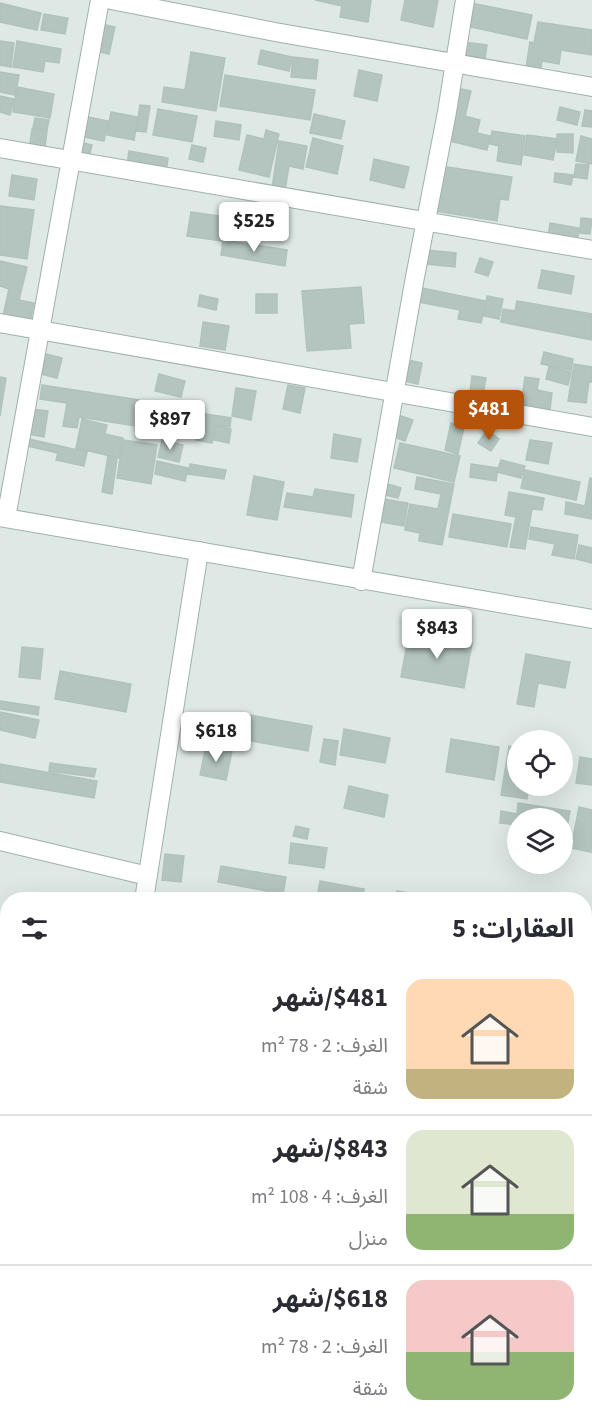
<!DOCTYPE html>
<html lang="ar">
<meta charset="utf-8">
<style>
:root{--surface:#fff;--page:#f2f2f3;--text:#2b2b33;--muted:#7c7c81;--line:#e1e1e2;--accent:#b45309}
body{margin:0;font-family:"Source Sans 3","Noto Sans Arabic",sans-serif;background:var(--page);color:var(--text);direction:rtl;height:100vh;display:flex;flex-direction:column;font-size:22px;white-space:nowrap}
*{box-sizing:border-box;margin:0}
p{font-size:20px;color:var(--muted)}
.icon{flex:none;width:33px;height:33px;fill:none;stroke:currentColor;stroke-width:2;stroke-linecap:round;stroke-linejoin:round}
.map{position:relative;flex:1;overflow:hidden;direction:ltr}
.sheet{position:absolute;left:0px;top:892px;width:592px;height:536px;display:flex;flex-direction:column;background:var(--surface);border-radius:24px 24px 0 0;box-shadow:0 6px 24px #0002;direction:rtl}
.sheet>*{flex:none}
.tools{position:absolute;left:507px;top:730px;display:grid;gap:12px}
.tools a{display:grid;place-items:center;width:66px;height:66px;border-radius:50%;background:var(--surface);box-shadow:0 6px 24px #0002;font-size:30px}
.price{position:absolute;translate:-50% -51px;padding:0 14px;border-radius:6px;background:#fff;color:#222;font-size:20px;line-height:39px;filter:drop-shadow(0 2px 3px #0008)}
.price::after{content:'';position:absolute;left:50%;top:36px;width:18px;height:14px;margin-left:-9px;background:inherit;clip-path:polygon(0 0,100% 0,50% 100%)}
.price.on{background:var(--accent);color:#fff}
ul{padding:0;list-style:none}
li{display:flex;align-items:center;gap:18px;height:150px;padding:0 18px}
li+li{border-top:2px solid var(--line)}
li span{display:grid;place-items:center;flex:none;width:168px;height:120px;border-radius:18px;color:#555}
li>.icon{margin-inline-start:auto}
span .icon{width:72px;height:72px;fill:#fffc;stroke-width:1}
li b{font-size:26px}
h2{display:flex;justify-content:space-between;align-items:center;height:72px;padding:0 18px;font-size:26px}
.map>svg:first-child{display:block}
</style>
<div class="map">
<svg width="592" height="1427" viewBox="0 0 592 1427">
<rect width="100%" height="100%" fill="#dee9e5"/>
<path fill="#b4c4be" stroke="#b1c2bc" stroke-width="1.5" d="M315 0H371L368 22 340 17 342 6Z
M405 0H438L433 27 401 20Z
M0 3 41 13 37 30 0 22Z
M471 3 532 15 527 39 466 26Z
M44 14 68 18 65 34 41 30Z
M538 22 592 30V55L561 50 559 64 542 61 541 70 526 68 530 42 534 43Z
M97 23 115 27 109 54 91 50Z
M0 41 14 43 11 67 0 65Z
M17 41 61 49 59 63 45 61 43 72 13 67Z
M463 42 487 45 485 59 461 55Z
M261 50 292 57 289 71 258 64Z
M191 52 225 58 216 111 162 102 164 87 185 90Z
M293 57 318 60 316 79 291 77Z
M359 70 382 75 377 101 354 96Z
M0 72 19 75 15 95 0 92Z
M225 75 315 90 310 120 220 106Z
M17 87 54 94 50 118 13 112Z
M457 88 471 91 465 116 480 120 477 133 490 136 487 150 445 140Z
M0 96 14 99 10 115 0 112Z
M140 105 150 106 146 132 136 131Z
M560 107 580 112 577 125 557 120Z
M158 109 197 116 192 142 153 135Z
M585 110 592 111V127L582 126Z
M111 112 138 117 134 140 107 135Z
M314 114 345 121 341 139 310 133Z
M83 116 108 121 104 141 79 136Z
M35 118 49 120 47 130 33 128Z
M216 121 241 125 239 140 214 136Z
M32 129 47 131 45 147 30 144Z
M266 130 279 134 269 177 239 170 247 135 264 139Z
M492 131 525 136 521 165 497 161 499 146 490 144Z
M557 134H573V153L557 152Z
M527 135 557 139 553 160 524 155Z
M581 136 592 139V164L576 161Z
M313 138 343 146 337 174 306 167Z
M77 141 92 145 89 157 74 154Z
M279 141 307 146 303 169 289 166 285 190 272 188Z
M192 145 206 148 203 162 189 159Z
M129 151 168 158 166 172 127 165Z
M374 159 409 167 404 188 370 180Z
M576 164 589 165 587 179 574 177Z
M441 166 512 177 508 200 500 199 497 221 434 211Z
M555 173 573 175 571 185 554 182Z
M12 175 37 179 34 200 9 196Z
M0 206 34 210 27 259 0 255Z
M191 212 225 217 221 241 187 236Z
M581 218 592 219 590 234 580 233Z
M550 223 579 228 577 244 548 239Z
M223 240 287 250 285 266 221 255Z
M427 250 456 253 455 267 426 264Z
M480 258 493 262 488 276 475 272Z
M0 261 27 267 19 300 34 303 30 323 3 316 9 289 0 286Z
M542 270 574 276 571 294 538 288Z
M361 287 364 323 349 324 351 348 307 351 302 291Z
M422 288 486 301 481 323 458 319 460 310 418 302Z
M256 294H277V313H256Z
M200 295 218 299 216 310 198 306Z
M487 296 503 299 499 319 484 316Z
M517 301 592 314V340L501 322 503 309 515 311Z
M203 322 229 326 225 350 200 346Z
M544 352 573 359 571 370 541 364Z
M42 353 62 358 57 378 37 373Z
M408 360 422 363 418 384 404 381Z
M574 364 592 367V382H589L586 403 568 401Z
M549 367 571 372 568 385 546 379Z
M159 374 185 381 181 397 155 391Z
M472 376 486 378 483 395 470 392Z
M0 377 6 378 0 416Z
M525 377 539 379 537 390 552 393 550 409 521 404Z
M42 385 139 400 135 426 79 417 77 428 63 426 67 403 40 399Z
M288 385 305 388 300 413 283 409Z
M236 388 256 391 251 420 232 416Z
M31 409 48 411 44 437 27 434Z
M172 410 199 415 195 437 168 433Z
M200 413 231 418 230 427 215 425 212 443 196 440Z
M395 414 413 420 405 441 388 435Z
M137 415 167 419 164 435 135 431Z
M82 419 107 425 105 434 123 438 119 458 76 448Z
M451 423 464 427 458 454 445 450Z
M216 426 231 429 229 443 214 440Z
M487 430 499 439 491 451 478 443Z
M334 434 361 439 357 462 331 458Z
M29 439 87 452 84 466 56 460 58 453 27 446Z
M123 440 157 445 151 484 117 478Z
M162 440 183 445 179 462 158 457Z
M530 440 552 443 548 464 526 460Z
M400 443 460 456 454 482 394 468Z
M108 456 117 458 112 494 102 492Z
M501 460 525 466 521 478 497 472Z
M157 461 188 468 185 481 155 474Z
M190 464 226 470 224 479 188 474Z
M471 464 498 468 496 481 470 477Z
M525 470 580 482 576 500 521 488Z
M254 476 284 482 277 520 247 515Z
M417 477 454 484 442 545 419 541 420 533 405 530 410 504 438 509 441 494 415 489Z
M590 478 592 479V519L565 514 566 502 585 506Z
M388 484 401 488 398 498 385 495Z
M315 489 354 495 351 517 284 507 287 493 313 497Z
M509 492 544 498 542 510 532 509 525 549 510 547 516 517 505 515Z
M384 499 408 503 404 526 380 522Z
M453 514 511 524 507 547 449 537Z
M531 527 578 535 574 559 552 555 555 544 529 539Z
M579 545 592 548V563L576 559Z
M409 633 472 643 464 688 401 677Z
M22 647 43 649 40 679 19 677Z
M526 654 570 662 565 688 538 683 534 707 517 704Z
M60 671 131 684 126 712 55 699Z
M0 701 39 707 38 715 0 709Z
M0 712 39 720 35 738 0 730Z
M244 714 312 726 308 751 240 739Z
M344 729 390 738 385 763 340 755Z
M324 739 338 741 335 765 320 762Z
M451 739 499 747 494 780 446 772Z
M206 746 232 751 226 780 200 775Z
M509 746 518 748V786H529L527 799 501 795Z
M580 757 592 759V785L576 783Z
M50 763 96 769 94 777 49 771Z
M0 764 97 781 94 798 0 782Z
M349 786 388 795 384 817 344 808Z
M518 803 570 811 566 833H562V819H518V825L500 823 501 811 517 814Z
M579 807 592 810 591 852 571 848Z
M296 826 309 829 307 839 293 836Z
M291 843 327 848 324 868 289 863Z
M165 854 184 856 181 882 162 880Z
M221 866 286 877 283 894 218 882Z
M320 881 364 889 362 900 317 898Z
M397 891 450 900H395Z
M585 1414 592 1415V1427H572L574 1420H585Z"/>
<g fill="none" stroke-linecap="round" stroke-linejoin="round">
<g stroke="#a1b0ac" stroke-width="20">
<path id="minor" d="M111 0 275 32 592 87
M0 148 592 250
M0 323 592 427
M0 517 592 619
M6 518 100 0
M361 581 415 277 447 112 465 0
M0 841 148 876
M144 900 199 551
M585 1152 592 1115
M0 1191 8 1193
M63 1427 64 1420
M533 1427 534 1420"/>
</g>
<use href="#minor" stroke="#fff" stroke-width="18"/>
</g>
</svg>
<div class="tools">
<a><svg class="icon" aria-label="locate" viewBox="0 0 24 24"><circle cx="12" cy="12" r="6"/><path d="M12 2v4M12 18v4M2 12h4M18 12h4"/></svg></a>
<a><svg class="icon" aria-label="layers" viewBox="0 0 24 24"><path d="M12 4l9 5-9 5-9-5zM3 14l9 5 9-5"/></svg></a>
</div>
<b class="price" style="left:254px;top:253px">$525</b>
<b class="price on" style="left:489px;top:441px">$481</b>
<b class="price" style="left:170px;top:451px">$897</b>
<b class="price" style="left:437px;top:660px">$843</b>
<b class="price" style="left:216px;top:763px">$618</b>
<section class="sheet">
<h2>العقارات: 5<svg class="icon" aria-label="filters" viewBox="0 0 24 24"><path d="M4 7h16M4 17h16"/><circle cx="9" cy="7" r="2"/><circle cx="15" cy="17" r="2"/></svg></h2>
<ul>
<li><span style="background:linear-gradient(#ffd9b3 75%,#c2b280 0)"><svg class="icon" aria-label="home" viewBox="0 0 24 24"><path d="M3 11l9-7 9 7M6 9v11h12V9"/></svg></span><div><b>$481/شهر</b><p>الغرف: 2 · 78 m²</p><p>شقة</p></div></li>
<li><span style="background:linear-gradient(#dfe7d0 70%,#8fb573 0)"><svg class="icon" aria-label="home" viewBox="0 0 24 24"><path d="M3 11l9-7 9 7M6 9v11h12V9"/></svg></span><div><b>$843/شهر</b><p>الغرف: 4 · 108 m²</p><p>منزل</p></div></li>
<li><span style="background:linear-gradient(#f6c9c9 60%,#8fb573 0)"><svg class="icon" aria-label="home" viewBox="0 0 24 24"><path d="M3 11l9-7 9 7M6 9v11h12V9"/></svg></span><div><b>$618/شهر</b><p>الغرف: 2 · 78 m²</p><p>شقة</p></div></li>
</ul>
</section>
</div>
